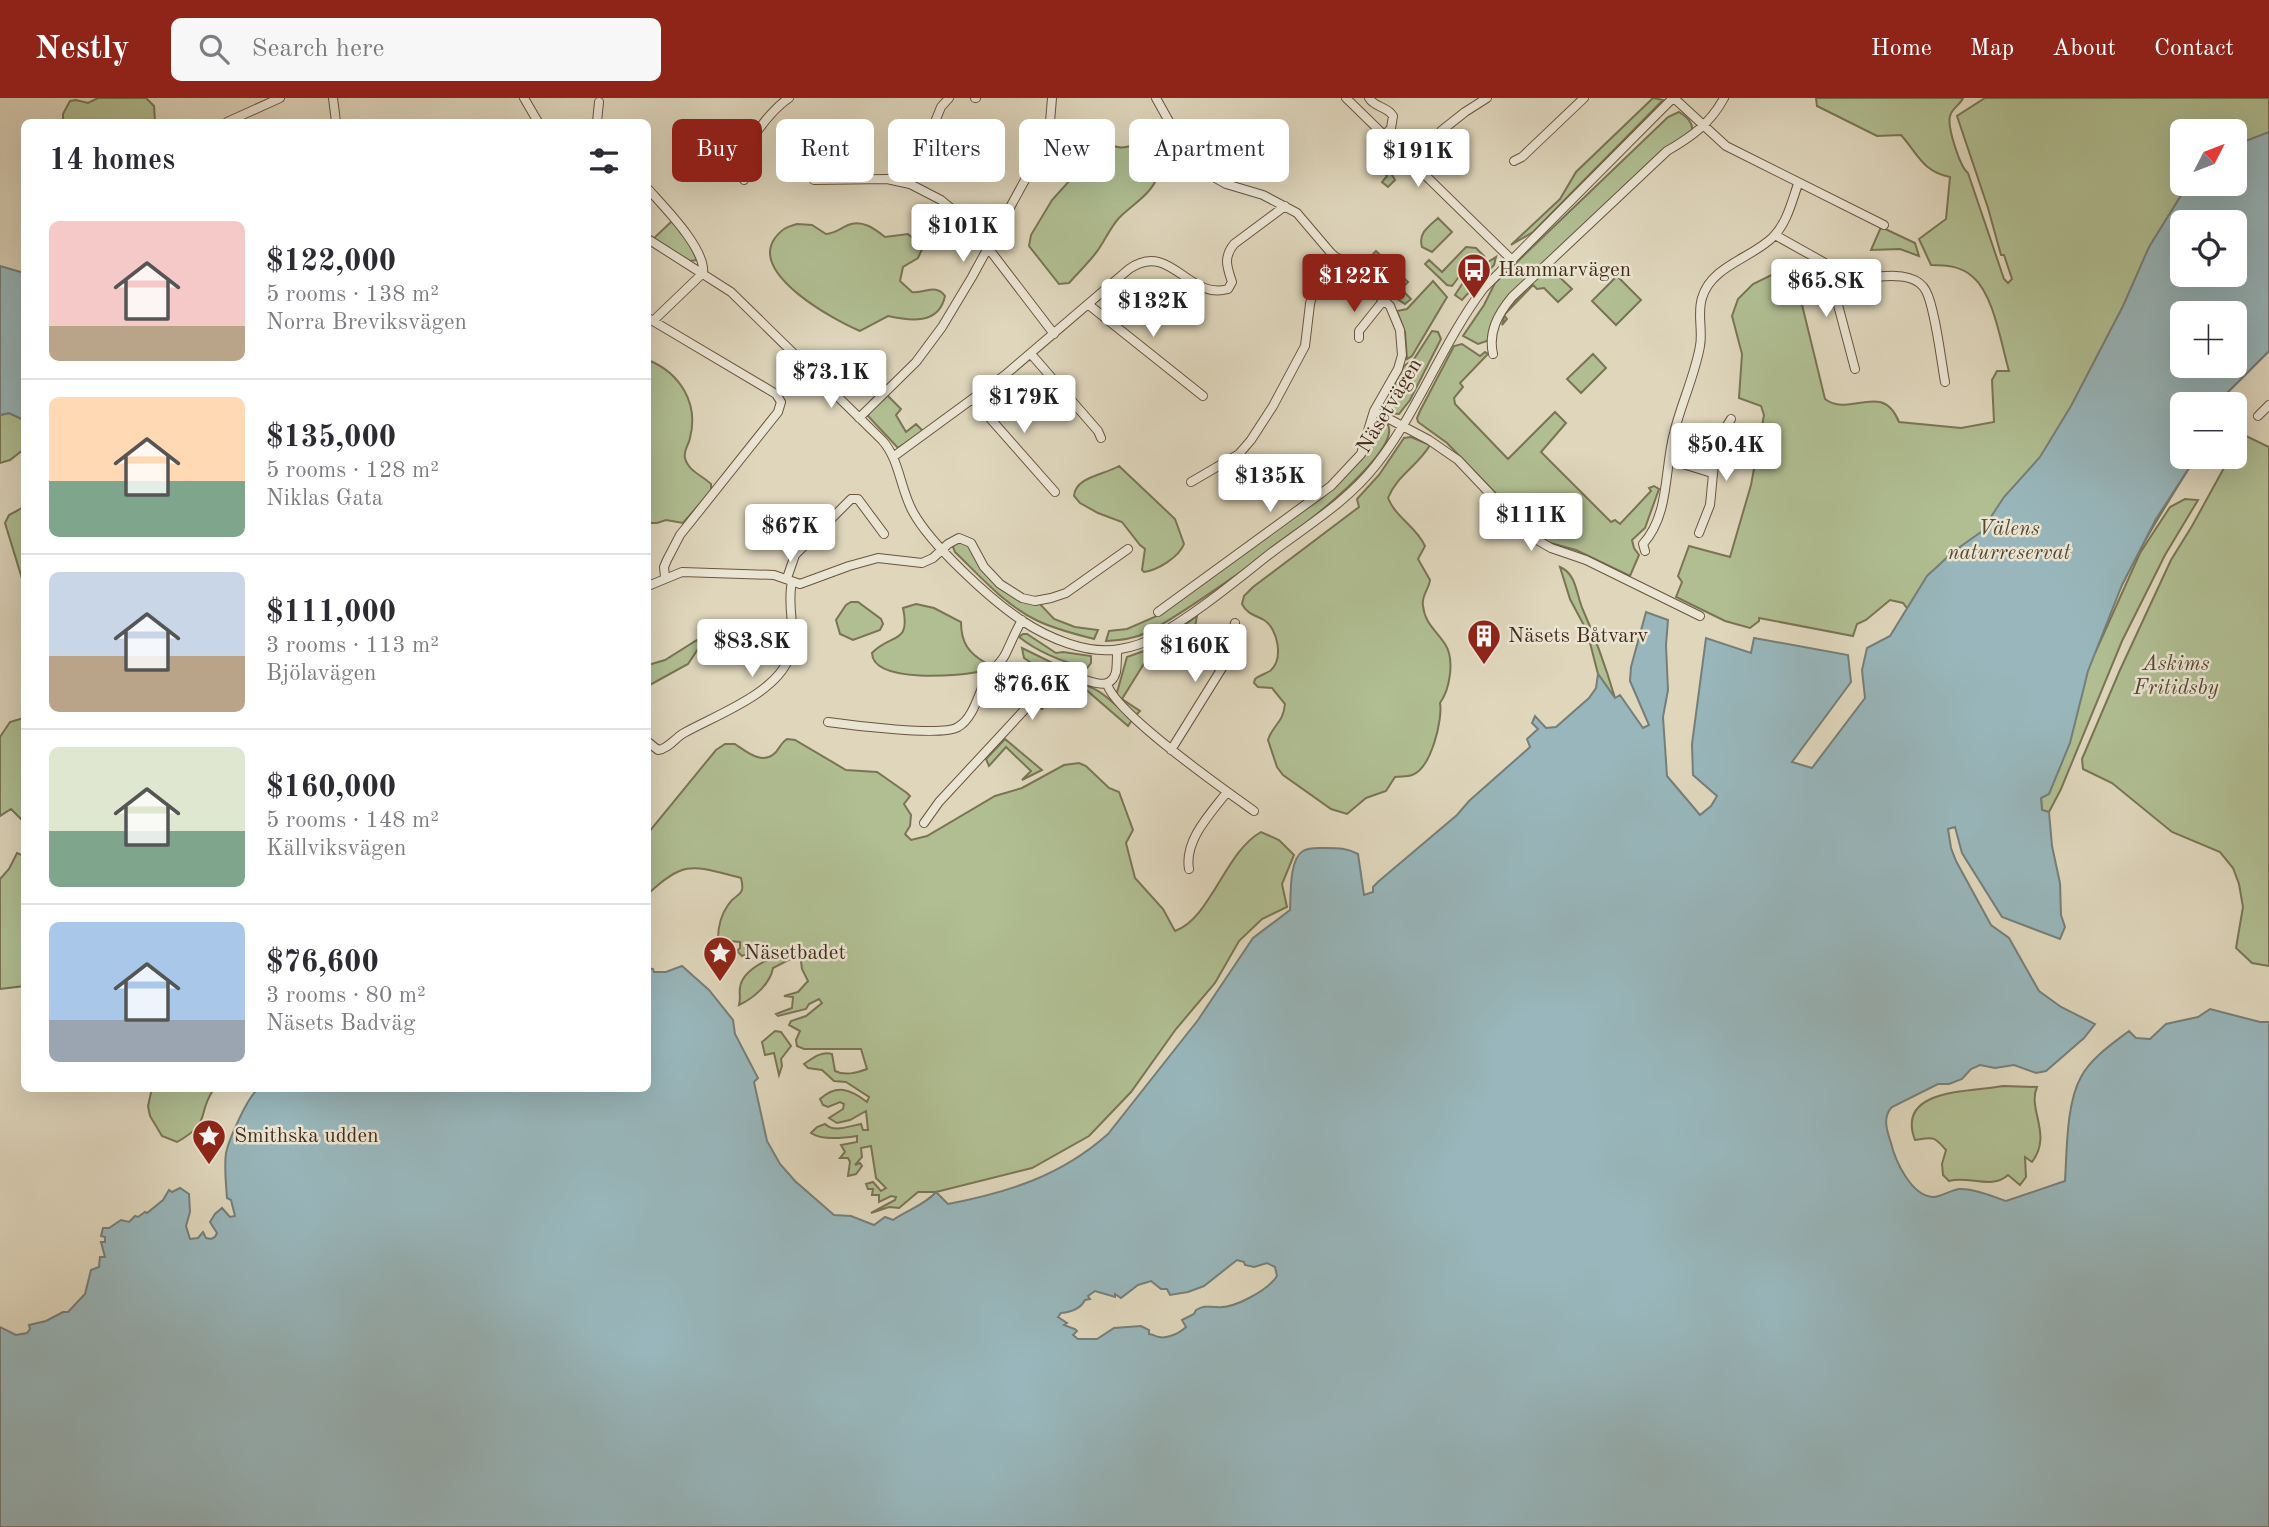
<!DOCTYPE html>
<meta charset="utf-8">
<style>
:root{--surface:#fff;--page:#f7f7f7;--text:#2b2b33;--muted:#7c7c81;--line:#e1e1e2;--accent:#8f2418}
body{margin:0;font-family:"Old Standard TT",serif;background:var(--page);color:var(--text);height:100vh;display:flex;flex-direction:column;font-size:26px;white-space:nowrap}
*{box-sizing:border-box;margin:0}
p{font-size:23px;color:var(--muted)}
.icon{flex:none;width:38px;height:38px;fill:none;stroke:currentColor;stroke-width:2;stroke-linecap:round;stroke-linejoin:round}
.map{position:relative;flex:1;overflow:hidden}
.panel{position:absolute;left:21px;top:21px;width:630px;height:973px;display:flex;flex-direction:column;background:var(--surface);border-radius:10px;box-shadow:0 7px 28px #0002}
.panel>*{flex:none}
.hud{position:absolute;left:672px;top:21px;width:665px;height:63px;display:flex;gap:14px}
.needle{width:46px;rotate:48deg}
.buttons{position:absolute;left:2170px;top:21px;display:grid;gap:14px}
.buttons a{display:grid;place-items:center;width:77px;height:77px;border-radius:10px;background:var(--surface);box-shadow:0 7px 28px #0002;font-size:35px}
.price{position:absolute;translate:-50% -60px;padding:0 16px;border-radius:7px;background:#fff;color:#222;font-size:23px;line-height:46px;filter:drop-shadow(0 2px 4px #0008)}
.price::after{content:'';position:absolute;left:50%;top:42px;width:21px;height:16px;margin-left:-10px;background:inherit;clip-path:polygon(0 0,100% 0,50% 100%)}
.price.on{background:var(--accent);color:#fff}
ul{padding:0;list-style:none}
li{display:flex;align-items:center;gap:21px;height:175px;padding:0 28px}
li+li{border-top:2px solid var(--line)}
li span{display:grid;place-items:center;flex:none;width:196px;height:140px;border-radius:10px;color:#555}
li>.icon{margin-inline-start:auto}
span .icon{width:84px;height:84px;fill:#fffc;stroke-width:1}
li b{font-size:30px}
h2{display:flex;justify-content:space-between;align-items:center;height:84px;padding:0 28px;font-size:30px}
.chip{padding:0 24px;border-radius:10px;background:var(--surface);box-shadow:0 7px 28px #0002;font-size:24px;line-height:63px}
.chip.on{background:var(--accent);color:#fff}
header{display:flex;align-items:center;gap:42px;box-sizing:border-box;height:98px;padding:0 35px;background:var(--accent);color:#fff}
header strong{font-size:33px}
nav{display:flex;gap:38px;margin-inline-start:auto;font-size:24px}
.search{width:490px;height:63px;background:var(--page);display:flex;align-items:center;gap:18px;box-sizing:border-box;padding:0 24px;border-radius:10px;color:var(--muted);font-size:26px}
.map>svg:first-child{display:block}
</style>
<header>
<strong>Nestly</strong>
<div class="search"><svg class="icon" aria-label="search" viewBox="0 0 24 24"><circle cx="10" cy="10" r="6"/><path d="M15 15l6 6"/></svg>Search here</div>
<nav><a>Home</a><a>Map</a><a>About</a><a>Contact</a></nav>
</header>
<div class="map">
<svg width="2269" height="1429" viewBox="0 0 2269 1429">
<rect width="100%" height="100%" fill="#dfd6bc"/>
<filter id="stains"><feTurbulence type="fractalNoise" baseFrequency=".00286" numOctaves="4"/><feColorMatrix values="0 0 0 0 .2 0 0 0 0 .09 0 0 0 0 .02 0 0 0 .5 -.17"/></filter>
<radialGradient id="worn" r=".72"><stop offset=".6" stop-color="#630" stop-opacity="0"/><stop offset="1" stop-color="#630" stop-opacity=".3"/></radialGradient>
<path fill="#b0be92" stroke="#7a7454" stroke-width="2" fill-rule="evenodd" d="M98 0H146L154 8 155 23 63 24V16L70 3 76 2 88 5Z
M1653 0 1663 2 1533 134 1511 147 1560 101 1576 74Z
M1816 0H1963C1960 7 1952 10 1950 18 1947 29 1960 69 1968 75L2004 181 2008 185 2012 181 2004 157H2001L1988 110 1957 18 1985 0H2269V253L2224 298 2219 306H2182V359H2196C2157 421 2116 485 2095 555L2140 455 2170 409 2185 401 2198 402 2165 457 2122 543 2061 691 2049 714 2042 712 2041 700 2049 695 1903 505 1890 502 1866 522 1857 526 1853 538 1759 520V523L1750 530 1725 523 1676 499 1682 484 1678 478 1689 448 1730 459 1751 387 1764 317 1761 308 1739 300 1742 256 1732 218 1738 201 1753 186 1782 172 1795 178 1825 301C1850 320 1882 282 1899 324L1961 330 1994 324 1992 282 1997 273H2009C2001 246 1994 197 1973 179 1961 168 1946 167 1931 167L1919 141 1946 121 1950 79C1923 74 1918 56 1901 37L1877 38 1817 8ZM2182 33H2235V86H2182ZM2182 124H2235V177H2182ZM2182 215H2235V268H2182Z
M1679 14C1687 19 1694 25 1692 35L1659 55 1508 200 1487 243 1478 246 1463 238 1484 207 1495 185 1668 19Z
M1096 41C1105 42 1109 48 1118 49 1124 51 1129 47 1135 48 1148 50 1155 68 1157 80 1150 97 1132 107 1119 120 1109 131 1104 145 1095 156 1087 166 1078 175 1069 185L1059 186 1029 148 1031 137 1052 102 1081 70Z
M1382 46 1387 47 1405 63 1392 77 1395 82 1388 89 1382 84 1387 78 1369 60Z
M1438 120 1452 134 1432 154 1422 149C1418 135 1428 129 1438 120Z
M672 123 689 145 697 162 690 163 653 141Z
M797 126 812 127 826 136C836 135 839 131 848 127 862 121 875 131 885 139L908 136 923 149 918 160 903 169 900 183 912 194C924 196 936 185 945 198 939 227 910 223 888 218L860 233C834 222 749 176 775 140 782 131 786 129 797 126Z
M1881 129 1915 145 1919 158 1900 151 1871 152Z
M1466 149 1476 150 1484 158 1468 167 1452 188 1447 187 1425 166 1429 162 1442 174Z
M1376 153 1408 184 1401 191 1411 201 1405 206 1394 199 1360 170Z
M1496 159 1494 167 1462 202 1455 197 1468 177Z
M1548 168 1572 191 1558 204 1544 190 1537 191 1533 187 1504 217 1507 221 1502 227 1506 212Z
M1617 178 1641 202 1616 227 1592 203Z
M1433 183 1447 199 1412 258 1407 261 1405 234 1397 213 1407 211Z
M1432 233 1438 234 1441 241 1410 302 1399 316 1389 315 1384 306 1404 268 1414 261Z
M1462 246 1480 258 1485 254 1488 256 1460 285 1463 289 1454 300 1455 306 1508 361 1555 314 1566 325 1541 354 1611 424 1615 422 1620 426 1651 393 1649 390 1654 388 1659 391 1645 430 1632 442 1634 450 1639 457 1630 478 1576 452 1547 444 1533 434 1447 345 1418 324 1417 320 1420 313 1454 248Z
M1593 256 1606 270 1581 295 1567 281Z
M648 262C680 275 699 305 690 340 689 347 683 352 685 360 688 373 703 378 711 386V393L683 425 666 422 657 425H648Z
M887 297 901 311 896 317 906 334 916 326 923 333 898 350 868 318 869 314Z
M9 315 24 322V351L10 362 0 365V317Z
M1376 323 1387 325C1414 362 1183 517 1148 534 1134 541 1121 542 1106 543L1109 533 1127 531 1157 518 1324 398 1361 361 1373 326Z
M2242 336 2269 349V868L2252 865 2236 850 2243 809 2239 786 2233 770 2220 754 2172 734 2112 685 2083 671 2082 661 2120 572 2171 462 2192 428 2230 359H2235V350Z
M1411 339 1430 347C1418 368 1397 377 1388 400 1396 420 1416 428 1425 448L1418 461 1430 482C1429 491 1421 498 1423 508 1425 526 1436 532 1445 546 1455 561 1450 591 1440 605 1443 621 1431 671 1412 677 1407 679 1401 678 1395 679L1386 693 1366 700 1347 716 1331 711 1283 677 1277 669 1268 642C1273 626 1283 626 1285 606L1272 590 1258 589 1254 585 1255 581C1260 577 1265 576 1270 573 1284 561 1278 531 1264 522 1255 517 1247 516 1242 506L1244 498 1253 489 1359 409 1357 401 1379 377 1404 340Z
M1119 368 1175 421 1184 446C1179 459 1158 472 1144 474L1142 472 1145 451 1140 447 1122 424 1098 415 1080 405 1074 398C1075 379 1104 377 1119 368Z
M24 409V487L5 425 9 417Z
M957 443 969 446 992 483 1040 506 1054 521 1075 529 1098 532 1094 541C1075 536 1054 531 1036 522 1005 507 980 478 955 454L953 449Z
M1560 469C1577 476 1576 497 1583 512 1596 541 1606 570 1615 600L1598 576 1587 533 1570 501Z
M851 504H858L881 521 883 526 880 532 853 542 840 536 836 522 846 507Z
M916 506 934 510 961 524C961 544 968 555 986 565L983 573C961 578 873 586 872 555 891 535 911 547 903 510Z
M1197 518 1191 551 1186 563 1171 554 1164 565 1154 559 1149 567 1145 564 1122 601 1140 613 1136 617 1116 598 1127 559 1155 549Z
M1023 536H1027L1056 555 1063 554 1091 558V565L1087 570C1063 564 1038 554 1019 539Z
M697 542 700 548 688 566 648 588V567L665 562Z
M1022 550 1061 569 1060 574 1043 581 1035 574 1040 571 1024 560Z
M1069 584C1097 585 1113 605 1132 622L1128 628 1084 590 1077 598 1068 590 1063 595 1059 592 1042 611 1040 609 1039 602C1047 592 1057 587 1069 584Z
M20 621H24V724L11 711 0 718V639L10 624Z
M787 641 795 642 846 672 877 674 907 695 910 698 904 706 911 717 910 728 905 736 911 742 927 738 995 698 1022 690 1064 667 1079 665 1086 668 1109 690 1119 694 1133 732 1126 745 1135 780 1163 811 1175 833C1211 820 1225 754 1261 734L1279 742 1294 757 1282 786 1287 809 1262 821 1239 843 1215 885 1176 931 1131 994 1089 1038 1032 1070 936 1094H918L899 1110 889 1109 871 1115 895 1102 896 1099 891 1098 879 1104V1097H872L873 1091H868L866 1086 873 1084 881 1093 886 1090 876 1080 871 1048 861 1050 862 1059 855 1067 860 1065 862 1068 856 1076 848 1078 850 1064 848 1060H840L845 1054 841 1047 857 1044V1038C844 1040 822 1043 811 1035L817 1029 825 1026C834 1035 849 1028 861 1026L863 1032H868L866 1013 850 1022 837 1025 829 1020 843 1011 844 1006 840 1004 828 1009 823 1007 820 1001C837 986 850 991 867 1004L869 999 846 984 834 983 822 972 808 970 804 966C813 960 821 953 832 956L835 973C845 978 856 975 867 971L861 951H804L797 948 796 942 800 933 789 927 791 923 806 918 822 905 819 901 809 906 806 911 778 918 776 916 792 910 793 899 784 898 798 894 808 883 802 871 800 856 773 870C770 887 752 901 739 907 741 900 739 896 740 890 742 868 782 855 800 850V846L765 858 751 854 742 858 737 853 740 850V844L729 843 727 851H722V843L718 841C718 829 721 817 728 807 736 794 746 800 741 780 694 768 685 761 648 796V735L716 652 725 646H735C747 654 763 668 776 654 780 649 782 644 787 641Z
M1005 641 1042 672 1022 682 1031 673 1006 649 989 668 986 661Z
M17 755 24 758V888L0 891V781L9 771Z
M775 933 781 934 791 948 781 961 782 968 779 977 774 955 765 957 762 944Z
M2003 988 2037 989C2027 1011 2053 1037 2032 1064L2025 1059 2026 1079 2020 1087 2008 1077C1992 1092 1968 1077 1949 1083L1943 1077 1942 1066 1946 1052C1934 1038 1934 1039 1915 1042 1895 990 1971 994 2003 988Z
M152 990H214V991C196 1016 213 1024 177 1044L162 1038 150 1018 148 1008Z"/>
<path fill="#98b6bb" stroke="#767e79" stroke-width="2" fill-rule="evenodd" d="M2269 34V253L2224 298 2219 306H2182V359H2196L2156 421 2122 487 2088 573 2070 645 2049 696 2041 700 2042 712 2049 714 2052 748 2060 785 2061 817 2065 829 2060 841 2002 819 1962 755 1955 729 1948 731 1951 750 1956 763 1991 827 2009 840 2039 893 2061 909 2095 926 2084 940 2046 973 2036 975 2014 967 1995 970 1980 967 1971 971 1962 981 1949 986H1938L1892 1009C1882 1019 1887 1033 1891 1045 1895 1062 1911 1098 1933 1099 1941 1099 1951 1092 1959 1091 1974 1090 1994 1099 2006 1103L2065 1083C2067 1053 2066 1006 2081 979 2091 960 2112 946 2129 933L2136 940 2150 941 2166 926 2198 919 2210 911 2260 924H2269V1429H0V1229L16 1237 27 1235 30 1231 29 1227 46 1223 63 1214H68L85 1196 91 1172 99 1169 100 1159H105L101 1144H105V1139L101 1138 103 1130H109L121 1122 129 1124 135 1118 138 1119 145 1114 147 1115 163 1102 169 1092 172 1094 180 1090 189 1096 190 1114 186 1128 190 1141 198 1140 203 1134 206 1140 211 1141 215 1139 217 1135 210 1124 215 1116 222 1110 230 1119 235 1118 231 1102 227 1100C226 1085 224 1069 226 1055 229 1041 247 1000 258 991L648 990V870L653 871 654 874H666L682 868 709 892 733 922 735 936 758 980 754 984 767 1043 780 1066 795 1083 834 1117 851 1118 874 1127 885 1119 893 1122C907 1112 925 1107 936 1094L948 1106C1009 1094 1061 1078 1108 1036L1198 922 1253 840 1290 812C1291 797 1289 761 1303 753 1309 749 1318 750 1325 750 1339 750 1347 750 1358 756L1364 797 1373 794V789L1379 783 1457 717 1469 703 1530 649 1527 641 1538 631 1532 625 1535 618 1546 630 1556 629 1589 600 1596 590 1598 576 1615 600 1620 597 1643 630 1649 627 1630 583 1631 569 1646 514 1668 522 1666 547 1668 592 1663 619 1667 678 1700 717 1711 708 1717 698 1693 677 1692 646 1706 540 1751 555 1754 540 1848 557 1851 584 1792 664 1812 670 1865 600 1862 572 1867 550 1890 538 1927 478 1954 453 1981 434 2004 399 2040 359 2071 308 2123 208 2149 149 2185 91 2190 86H2235V47ZM2182 124H2235V177H2182ZM2235 215V268H2182V215ZM1237 1162 1244 1164 1245 1167 1254 1169 1267 1165 1275 1169 1277 1178C1268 1192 1234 1211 1217 1209 1208 1209 1205 1207 1196 1212L1194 1216 1182 1222 1186 1229C1180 1235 1167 1241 1159 1239 1156 1239 1153 1236 1149 1236V1232L1141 1228 1114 1230 1097 1241H1078L1073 1237 1077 1233 1075 1231 1064 1227 1067 1225 1058 1219 1061 1215C1072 1214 1081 1210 1085 1202L1090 1201 1088 1198 1095 1193 1115 1199V1196L1121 1200 1138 1187 1151 1183 1161 1191H1167L1170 1197 1188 1194 1204 1188Z
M0 168 24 175V322L9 315 0 317Z"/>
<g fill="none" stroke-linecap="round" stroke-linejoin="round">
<g stroke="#6b5440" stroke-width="10">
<path id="minor" d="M333 0 336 24
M524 0 538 24
M975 0H976
M1156 0 1186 54 1203 73 1226 86 1263 97 1297 115 1331 155 1390 208 1400 232 1402 257 1398 271 1374 313 1429 342 1458 362 1514 421 1537 442 1551 450 1586 462 1700 518
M1346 0 1511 161
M1369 0C1375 10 1387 8 1393 18L1391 30 1384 38
M1674 0 1726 48 1884 127
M227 24 280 0
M597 24 599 4
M1441 33 1465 14 1487 0
M1514 63 1522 59 1584 0
M744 82C732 59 770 12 789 0
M814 82 887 81 910 86 941 102 969 125 1054 236
M910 86 941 9 949 0
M648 91C664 109 706 151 703 175
M1775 137 1850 179C1869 182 1891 174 1909 180 1916 182 1923 187 1926 193 1935 210 1941 262 1945 284
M648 141 731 194 882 342C900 362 900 391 913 414 931 447 990 501 1021 522 1048 540 1087 557 1120 551 1132 549 1145 545 1155 539 1196 516 1234 484 1271 455 1307 428 1348 403 1376 367 1417 315 1442 246 1483 191L1673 0
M1839 175 1835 182 1834 192 1855 271
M1089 207 1203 298
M648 220 776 296 781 304 778 314 680 437 667 462 664 469 665 479
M653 223 703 175
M1359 240V233L1383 203
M1031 256 1098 333 1101 340
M1493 256C1488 234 1498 216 1512 199L1667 53C1691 39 1710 26 1724 0
M973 301 1055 394
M2258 318 2269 307
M859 320 916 264 942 229 972 179 1043 49 1050 24 1052 0
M893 359 1005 277 1129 171C1171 142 1188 203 1228 191L1232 184C1227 169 1223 160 1234 146L1285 108
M1670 362 1712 375
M1191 384 1239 356 1251 342 1273 308 1305 248 1310 206 1314 190 1338 160
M1699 435 1710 407 1716 345 1731 321
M1645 453 1643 446C1670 416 1664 372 1674 335 1681 306 1695 277 1700 248 1703 232 1697 216 1702 200 1711 168 1752 160 1773 139 1787 125 1792 103 1798 86
M787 480 795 457 851 401H858L884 436
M648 488 682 474 774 477 800 486 849 468 878 460 922 465 933 460 948 446 959 440 971 445 984 469 1000 486 1022 500 1035 503 1051 500 1066 495 1128 451
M1158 514 1331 388 1361 356 1374 313
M1107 585C1112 613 1226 693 1254 713
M828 624C849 627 943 639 958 629 973 620 978 598 985 583 991 573 1000 566 1005 557 1011 545 1015 534 1022 522
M648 644 658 652C668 651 675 640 684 635 716 617 775 596 789 560 798 535 786 509 792 484
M1171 652 1222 570 1235 525
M924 725 939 704 1041 594C1052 585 1063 579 1077 580 1091 582 1110 595 1116 574 1117 567 1117 559 1117 552
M1189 771C1184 742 1211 715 1227 694"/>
</g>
<use href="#minor" stroke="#eae4d3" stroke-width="8"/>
</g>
<defs>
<g id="bus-pin" transform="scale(1.75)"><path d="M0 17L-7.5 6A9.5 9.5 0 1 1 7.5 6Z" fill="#8f2418" stroke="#eae4d3"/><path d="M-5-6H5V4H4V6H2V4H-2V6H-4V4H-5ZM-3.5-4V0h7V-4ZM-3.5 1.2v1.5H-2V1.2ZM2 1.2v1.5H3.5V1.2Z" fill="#fff"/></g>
<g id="building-pin" transform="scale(1.75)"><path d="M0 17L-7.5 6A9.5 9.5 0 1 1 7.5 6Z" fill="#8f2418" stroke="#eae4d3"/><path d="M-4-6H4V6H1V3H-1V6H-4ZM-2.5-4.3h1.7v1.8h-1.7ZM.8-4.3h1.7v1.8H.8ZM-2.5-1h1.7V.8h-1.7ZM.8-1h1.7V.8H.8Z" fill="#fff"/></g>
<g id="sight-pin" transform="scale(1.75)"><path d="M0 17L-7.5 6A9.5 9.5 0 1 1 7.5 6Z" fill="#8f2418" stroke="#eae4d3"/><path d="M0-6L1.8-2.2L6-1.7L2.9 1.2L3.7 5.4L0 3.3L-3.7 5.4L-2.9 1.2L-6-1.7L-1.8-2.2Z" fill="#fff"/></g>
</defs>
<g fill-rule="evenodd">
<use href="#bus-pin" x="1474" y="172"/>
<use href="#building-pin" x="1484" y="538"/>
<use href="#sight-pin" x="720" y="855"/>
<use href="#sight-pin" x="209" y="1038"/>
</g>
<g text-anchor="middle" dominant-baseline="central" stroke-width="5" stroke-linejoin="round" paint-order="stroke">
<g font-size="21" fill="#442916" stroke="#eae4d3" text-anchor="start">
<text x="1498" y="172">Hammarvägen</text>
<text x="1508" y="538">Näsets Båtvarv</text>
<text x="744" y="855">Näsetbadet</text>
<text x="234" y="1038">Smithska udden</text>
</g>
<g font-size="21" fill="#442916" stroke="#eae4d3">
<text transform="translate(1390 308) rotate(-59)">Näsetvägen</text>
</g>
<g font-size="21" font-style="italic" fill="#5a472f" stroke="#eae4d3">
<text x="2009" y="431">Välens<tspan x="2009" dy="24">naturreservat</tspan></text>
<text x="2176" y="566">Askims<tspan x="2176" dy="24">Fritidsby</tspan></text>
</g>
</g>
<rect width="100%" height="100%" filter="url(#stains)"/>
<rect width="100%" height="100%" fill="url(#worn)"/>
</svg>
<div class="buttons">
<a><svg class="needle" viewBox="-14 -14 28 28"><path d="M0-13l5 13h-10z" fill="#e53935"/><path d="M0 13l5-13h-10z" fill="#7c7c81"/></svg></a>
<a><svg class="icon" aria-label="locate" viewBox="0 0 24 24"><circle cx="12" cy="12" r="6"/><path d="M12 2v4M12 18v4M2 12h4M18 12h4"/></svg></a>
<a>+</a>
<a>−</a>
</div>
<b class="price" style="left:1418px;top:91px">$191K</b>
<b class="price" style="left:963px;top:166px">$101K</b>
<b class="price on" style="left:1354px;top:216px">$122K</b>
<b class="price" style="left:1826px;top:221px">$65.8K</b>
<b class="price" style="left:1153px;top:241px">$132K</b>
<b class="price" style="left:831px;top:312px">$73.1K</b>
<b class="price" style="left:1024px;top:337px">$179K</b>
<b class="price" style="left:1726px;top:385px">$50.4K</b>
<b class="price" style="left:1270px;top:416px">$135K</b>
<b class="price" style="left:1531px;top:455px">$111K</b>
<b class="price" style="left:790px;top:466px">$67K</b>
<b class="price" style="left:752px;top:581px">$83.8K</b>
<b class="price" style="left:1195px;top:586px">$160K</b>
<b class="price" style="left:1032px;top:624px">$76.6K</b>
<div class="hud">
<a class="chip on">Buy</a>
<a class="chip">Rent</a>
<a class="chip">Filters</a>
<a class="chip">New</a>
<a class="chip">Apartment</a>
</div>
<section class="panel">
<h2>14 homes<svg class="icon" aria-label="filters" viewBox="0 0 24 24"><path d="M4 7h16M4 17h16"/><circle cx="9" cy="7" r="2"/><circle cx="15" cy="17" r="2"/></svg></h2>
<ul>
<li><span style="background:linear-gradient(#f6c9c9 75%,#b9a48a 0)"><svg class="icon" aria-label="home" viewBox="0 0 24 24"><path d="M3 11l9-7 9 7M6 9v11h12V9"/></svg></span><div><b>$122,000</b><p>5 rooms · 138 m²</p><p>Norra Breviksvägen</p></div></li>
<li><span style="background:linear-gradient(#ffd9b3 60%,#7fa58c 0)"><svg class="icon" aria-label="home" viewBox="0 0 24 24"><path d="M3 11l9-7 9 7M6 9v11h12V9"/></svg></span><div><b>$135,000</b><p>5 rooms · 128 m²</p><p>Niklas Gata</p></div></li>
<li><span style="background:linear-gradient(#c9d6e8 60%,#b9a48a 0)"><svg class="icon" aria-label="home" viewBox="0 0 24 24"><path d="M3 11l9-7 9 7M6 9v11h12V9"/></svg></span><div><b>$111,000</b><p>3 rooms · 113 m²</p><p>Bjölavägen</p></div></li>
<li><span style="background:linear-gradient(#dfe7d0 60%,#7fa58c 0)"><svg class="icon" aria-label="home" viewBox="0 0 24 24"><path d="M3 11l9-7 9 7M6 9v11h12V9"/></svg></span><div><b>$160,000</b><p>5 rooms · 148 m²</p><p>Källviksvägen</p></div></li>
<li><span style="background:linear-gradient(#a9c7e8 70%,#9aa5b1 0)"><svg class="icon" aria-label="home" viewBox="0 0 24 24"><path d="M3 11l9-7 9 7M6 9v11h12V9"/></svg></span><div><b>$76,600</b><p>3 rooms · 80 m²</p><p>Näsets Badväg</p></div></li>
</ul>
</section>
</div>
